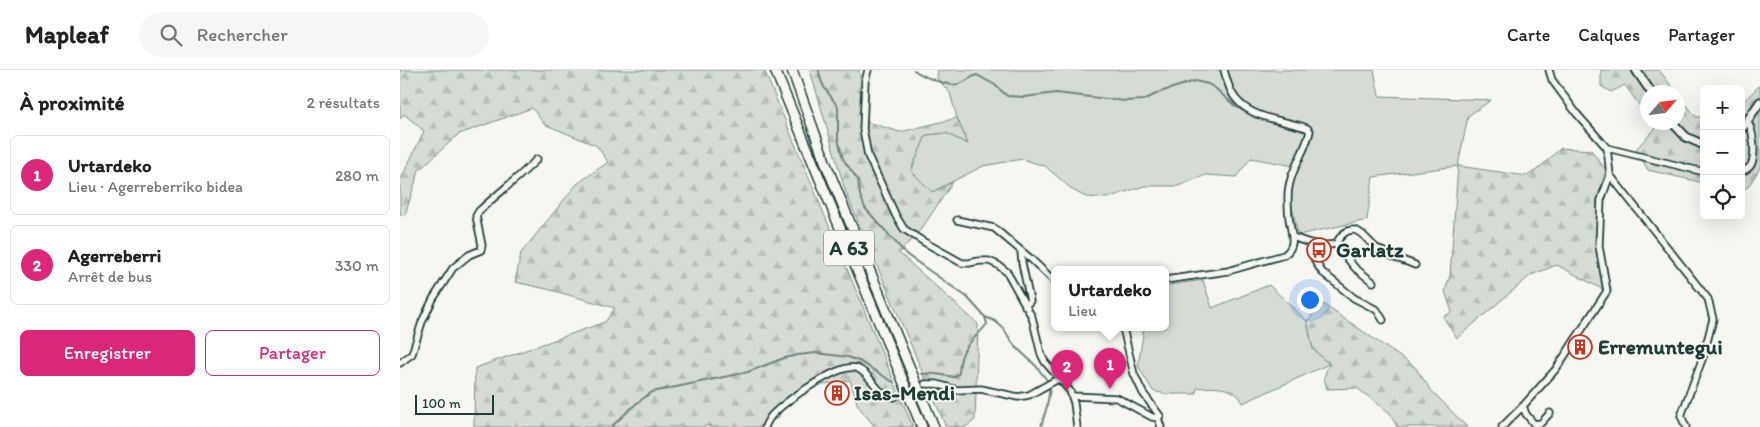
<!DOCTYPE html>
<html lang="fr">
<head>
<meta charset="utf-8">
<style>
	body { margin:0; font-family:Itim,sans-serif; background:#f6f6f6; color:#222 }
	.controls { position:absolute; right:15px; top:15px; display:grid; overflow:hidden; border-radius:8px; box-shadow:0 5px 20px #0002 }
	.controls button { width:45px; height:45px; display:grid; place-items:center; padding:0; border:0; border-bottom:1px solid #e0e0e0; background:#fff; color:#222; font:25px sans-serif }
	.compass { position:absolute; left:1240px; top:15px; width:45px; height:45px; border-radius:50%; background:#fff; box-shadow:0 5px 20px #0002; rotate:62deg }
	.scale { position:absolute; left:15px; bottom:12px; width:79px; box-sizing:border-box; padding-left:5px; border:2px solid #1f3d34; border-top:0; font-size:14px; line-height:18px; white-space:nowrap; color:#1f3d34; -webkit-text-stroke:4px #f6f6f2; paint-order:stroke }
	.you { position:absolute; left:909px; top:229px; width:18px; height:18px; margin:-12px; border:4px solid #fff; border-radius:50%; background:#1a73e8; box-shadow:0 0 0 8px #1a73e833 }
	.badge { display:grid; place-items:center; width:32px; height:32px; border-radius:50%; background:#db2777; color:#fff; font-size:16px; font-weight:700 }
	.pin { position:absolute; translate:-50% -41px; filter:drop-shadow(0 1px 2px #0008) }
	.pin::after { content:''; position:absolute; top:26px; width:18px; height:15px; background:inherit; clip-path:polygon(0 0,100% 0,50% 100%) }
	.popup { position:absolute; left:651px; top:196px; width:118px; height:65px; box-sizing:border-box; display:grid; place-content:center; border-radius:8px; background:#fff; filter:drop-shadow(0 1px 4px #0005); font-size:16px; white-space:nowrap; color:#767676 }
	.popup b { font-size:19px; color:#222 }
	.popup::after { content:''; position:absolute; left:50%; top:100%; margin-left:-10px; border:10px solid transparent; border-top-color:#fff }
	.list { margin:0; padding:0; list-style:none }
	h2 { display:flex; justify-content:space-between; align-items:center; height:65px; margin:0; padding:0 20px; font-size:21px }
	h2 small { font-size:16px; font-weight:400; color:#767676 }
	.list li { display:grid; grid-template-columns:32px 1fr auto; gap:15px; align-items:center; box-sizing:border-box; height:80px; margin:0 10px 10px; padding:0 10px; border:1px solid #e0e0e0; border-radius:8px }
	.list b { display:block; font-size:19px; white-space:nowrap }
	.list p { margin:0; font-size:16px; white-space:nowrap; color:#767676 }
	.list em { font-size:16px; font-style:normal; color:#767676 }
	.actions { display:flex; gap:10px; padding:15px 20px }
	.actions a { flex:1; padding:11px 0; border:1px solid #db2777; border-radius:8px; text-align:center; font-size:18px; color:#db2777 }
	.actions .main { background:#db2777; color:#fff }
	.icon { flex:none; width:28px; height:28px; fill:none; stroke:currentColor; stroke-width:2; stroke-linecap:round; stroke-linejoin:round }
	.map { position:relative; flex:none; width:1360px; height:357px; overflow:hidden }
	header { display:flex; align-items:center; gap:30px; box-sizing:border-box; height:70px; padding:0 25px; background:#fff; border-bottom:1px solid #e0e0e0 }
	header strong { font-size:24px }
	nav { display:flex; gap:28px; margin-inline-start:auto; font-size:18px }
	.search { width:350px; height:45px; background:#f6f6f6; display:flex; align-items:center; gap:12px; box-sizing:border-box; padding:0 18px; border-radius:28px; color:#767676; font-size:19px }
	main { display:flex }
	aside { flex:1; background:#fff }
	.map>svg:first-child { display:block }
</style>
</head>
<body>
<header>
<strong>Mapleaf</strong>
<div class="search"><svg class="icon" aria-label="search" viewBox="0 0 24 24"><circle cx="10" cy="10" r="6"/><path d="M15 15l6 6"/></svg>Rechercher</div>
<nav><a>Carte</a><a>Calques</a><a>Partager</a></nav>
</header>
<main>
<aside>
<h2>À proximité<small>2 résultats</small></h2>
<ul class="list">
<li><span class="badge">1</span><div><b>Urtardeko</b><p>Lieu · Agerreberriko bidea</p></div><em>280 m</em></li>
<li><span class="badge">2</span><div><b>Agerreberri</b><p>Arrêt de bus</p></div><em>330 m</em></li>
</ul>
<div class="actions"><a class="main">Enregistrer</a><a>Partager</a></div>
</aside>
<div class="map">
<svg width="1360" height="357" viewBox="0 0 1360 357">
	<defs>
		<pattern id="forest-firs" width="22" height="20" patternUnits="userSpaceOnUse" patternTransform="scale(1.25)"><rect width="22" height="20" fill="#d6dbd6"/><path d="M5 1l3.5 6h-7zM16 11l3.5 6h-7z" fill="#b7bdb8"/></pattern>
	</defs>
	<rect width="100%" height="100%" fill="#f6f6f2"/>
	<filter id="ink" filterUnits="userSpaceOnUse"><feTurbulence type="fractalNoise" baseFrequency=".02" numOctaves="2"/><feDisplacementMap in="SourceGraphic" scale="10" xChannelSelector="R" yChannelSelector="G"/><feConvolveMatrix kernelMatrix="1 2 1 2 8 2 1 2 1" color-interpolation-filters="sRGB"/></filter>
	<g filter="url(#ink)">
		<path fill="#d6dbd6" stroke="#7a8c85" d="M538,0H974L979,26L1091,30L1068,46L1058,96L973,107L967,150L898,165L890,128L894,96L851,88L836,107L806,105L778,116H744L707,128L686,127L674,121L645,96L622,89L583,96L532,122L511,101L526,65L546,63L568,74L557,48L550,23L537,8Z
			M803,210L812,238L869,215L907,251L913,279L929,294L843,333C835,315 813,317 797,318L796,324H766L753,321L738,296L744,258H765V219L769,215Z"/>
		<path fill="url(#forest-firs)" stroke="#7a8c85" d="M0,0H364L513,357H475L458,336L450,310L414,316L382,339L378,348L364,354L362,357H309V355L304,357H74L75,298L205,252L215,238L151,220L115,212L121,183L177,114L208,92L197,76L144,54L132,38L59,64L19,100L5,145L0,144V111L24,61L4,44L0,49Z
			M410,0H459L467,52L500,62L557,48L568,74L546,63L526,65L511,101L532,122L553,112L522,158L499,183L578,254L575,350L566,357H546L446,123Z
			M1201,0H1259L1276,22H1248L1247,46L1225,15L1211,22L1201,16Z
			M1360,15V98L1348,117L1341,120V34Z
			M1278,24L1296,47H1304V113L1248,100L1236,79L1256,58L1252,53L1278,52Z
			M1161,78L1191,80L1206,100L1197,130V175L1204,220L1157,195L1131,205L1057,268L1043,247L1052,242L1045,221L1050,206L1058,96L1127,106L1138,99Z
			M923,234L1015,297L1030,319L1067,357H997L990,343L957,318L927,319L924,307L929,294L913,279L907,251Z"/>
		<g fill="none" stroke-linecap="round" stroke-linejoin="round">
			<path stroke="#72847d" stroke-width="2" d="M419,0L420,8L424,17L438,37V69L443,89L458,110L460,125L465,138L507,185L567,227L585,247L587,254C572,273 560,275 559,303L555,307C545,306 532,302 522,304
				M514,0C522,6 550,18 559,14C566,12 570,7 577,5L595,15L607,26L624,27L656,23L725,31L744,30L760,22L795,11L808,14L815,18L835,36L854,47L904,61
				M585,247L595,251L603,258L614,275L636,296L647,310
				M211,357L237,333L252,322L348,302L384,288L398,285L416,283L448,287L461,292L493,312
				M641,357L647,336L650,318"/>
			<path stroke="#cbd1cc" stroke-width="5.5" stroke-dasharray="5.5 3" stroke-linecap="butt" d="M495,327L525,314"/>
			<g stroke="#1f3d34" stroke-width="9">
				<path id="minor" d="M468,0L465,12L463,59L468,86L496,146L504,159L524,172L562,193H569L579,191H589L598,195L607,202L632,247L641,284L645,292L670,321L674,333L677,357
					M1149,0L1152,10L1177,44L1207,78L1304,102
					M1341,102C1344,101 1349,98 1351,95C1356,86 1354,59 1347,52
					M1210,105L1308,229L1313,249L1303,287L1281,346L1286,357
					M557,150L594,158L631,189L655,212
					M893,167C908,173 920,177 936,174C939,168 945,160 953,160C961,160 969,172 975,177C986,185 1003,190 1015,195
					M936,174L955,198L973,212
					M915,175L913,183L915,191L922,202L954,228L977,240L983,250
					M621,182L622,193L630,231L625,236
					M765,210L828,201L884,185C896,177 892,166 890,154C888,145 888,136 888,127C888,102 905,84 910,61L907,58C884,50 852,49 836,29C829,21 827,10 824,0
					M723,258L734,304L743,323L760,346L758,348L761,357
					M0,293L12,284L22,252L33,229L53,198L69,185L81,180L82,175L76,146L79,141C98,123 119,108 137,89
					M525,314H537L557,320L581,319L618,327L629,325L658,309
					M672,326L717,328L752,347L758,348
					M1123,336L1126,344L1134,354L1141,353L1150,343
					M365,357C367,352 369,348 373,344C386,331 439,293 456,298C472,303 477,328 495,327
					M1102,357L1123,336L1156,299L1207,221L1199,176L1201,130L1210,105L1207,78"/>
			</g>
			<g stroke="#1f3d34" stroke-width="11">
				<path id="major" d="M1236,0L1251,22
					M1272,52L1286,67L1304,75
					M1341,60L1360,32"/>
			</g>
			<g stroke="#1f3d34" stroke-width="12">
				<path id="highway" d="M375,0L522,357
					M392,0L426,94L534,357"/>
			</g>
			<use href="#minor" stroke="#f6f6f2" stroke-width="5.5"/>
			<use href="#major" stroke="#f6f6f2" stroke-width="7"/>
			<use href="#highway" stroke="#f6f6f2" stroke-width="9"/>
		</g>
	</g>
	<defs>
		<g id="bus-ring" transform="scale(1.25)"><circle r="9.5" fill="#f6f6f2" stroke="#c8321e" stroke-width="1.5"/><path d="M-5-6H5V4H4V6H2V4H-2V6H-4V4H-5ZM-3.5-4V0h7V-4ZM-3.5 1.2v1.5H-2V1.2ZM2 1.2v1.5H3.5V1.2Z" fill="#c8321e"/></g>
		<g id="building-ring" transform="scale(1.25)"><circle r="9.5" fill="#f6f6f2" stroke="#c8321e" stroke-width="1.5"/><path d="M-4-6H4V6H1V3H-1V6H-4ZM-2.5-4.3h1.7v1.8h-1.7ZM.8-4.3h1.7v1.8H.8ZM-2.5-1h1.7V.8h-1.7ZM.8-1h1.7V.8H.8Z" fill="#c8321e"/></g>
	</defs>
	<g fill-rule="evenodd">
		<use href="#bus-ring" x="919" y="180"/>
		<use href="#building-ring" x="1180" y="277"/>
		<use href="#building-ring" x="437" y="323"/>
	</g>
	<g text-anchor="middle" stroke-width="4" stroke-linejoin="round" paint-order="stroke">
		<rect fill="#f6f6f2" stroke="#60746d" stroke-width="1" x="424" y="160.5" width="50" height="35" rx="4"/>
		<g font-size="20" font-weight="bold" fill="#1f3d34">
			<text x="449" y="185">A 63</text>
		</g>
		<g font-size="21" font-weight="bold" fill="#1f3d34" stroke="#f6f6f2" text-anchor="start">
			<text x="936" y="187">Garlatz</text>
			<text x="1198" y="284">Erremuntegui</text>
			<text x="454" y="330">Isas-Mendi</text>
		</g>
	</g>
</svg>
<div class="controls">
<button>+</button>
<button>−</button>
<button><svg class="icon" aria-label="locate" viewBox="0 0 24 24"><circle cx="12" cy="12" r="6"/><path d="M12 2v4M12 18v4M2 12h4M18 12h4"/></svg></button>
</div>
<svg class="compass" viewBox="-18 -18 36 36"><path d="M0-13l5 13h-10z" fill="#e53935"/><path d="M0 13l5-13h-10z" fill="#767676"/></svg>
<div class="scale">100 m</div>
<div class="you"></div>
<div class="pin badge" style="left:710px;top:319px">1</div>
<div class="popup"><b>Urtardeko</b>Lieu</div>
<div class="pin badge" style="left:667px;top:321px">2</div>
</div>
</main>
</body>
</html>
